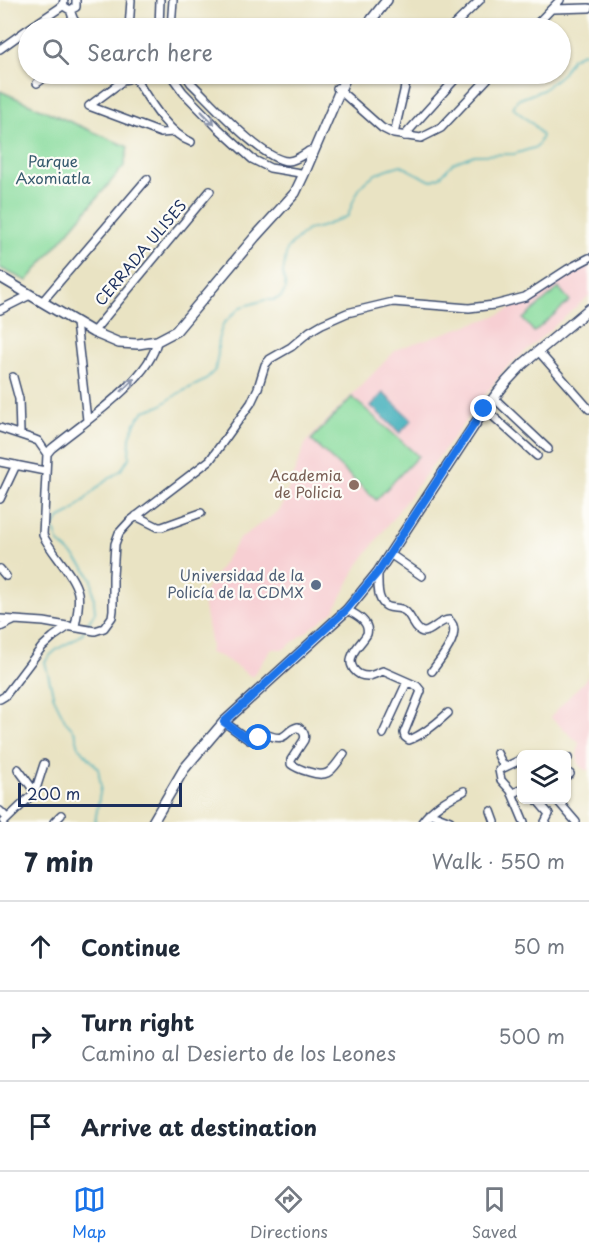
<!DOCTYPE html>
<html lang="en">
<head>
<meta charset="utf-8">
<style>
	body { margin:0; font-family:"Playpen Sans",sans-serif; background:#f2f2f3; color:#1f2937 }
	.controls { position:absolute; right:18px; bottom:18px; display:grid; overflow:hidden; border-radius:9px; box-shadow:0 2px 4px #0004 }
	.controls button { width:54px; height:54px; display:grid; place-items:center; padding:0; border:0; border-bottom:2px solid #e0e1e3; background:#fff; color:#1f2937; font:30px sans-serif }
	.scale { position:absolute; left:18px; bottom:15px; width:164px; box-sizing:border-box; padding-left:6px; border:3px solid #1b2f5e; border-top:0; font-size:16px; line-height:21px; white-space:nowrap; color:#1b2f5e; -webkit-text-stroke:4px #fdfcf7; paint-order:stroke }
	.stop { position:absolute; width:18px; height:18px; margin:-14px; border:4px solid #1a73e8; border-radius:50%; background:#fff }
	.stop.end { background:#1a73e8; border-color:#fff; box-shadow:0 2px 6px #0008 }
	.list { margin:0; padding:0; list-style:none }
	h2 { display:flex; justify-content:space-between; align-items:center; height:78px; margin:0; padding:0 24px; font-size:26px }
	h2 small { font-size:20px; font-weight:400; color:#747a83 }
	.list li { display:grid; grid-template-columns:39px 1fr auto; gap:18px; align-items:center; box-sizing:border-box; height:90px; padding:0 24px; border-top:2px solid #e0e1e3 }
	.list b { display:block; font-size:22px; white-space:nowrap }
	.list p { margin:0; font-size:20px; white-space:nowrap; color:#747a83 }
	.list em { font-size:20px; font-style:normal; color:#747a83 }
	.icon { flex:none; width:33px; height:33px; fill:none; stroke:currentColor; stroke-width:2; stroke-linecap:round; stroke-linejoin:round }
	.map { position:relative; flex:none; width:589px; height:822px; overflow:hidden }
	.search { position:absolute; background:#fff; box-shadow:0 2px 4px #0004; left:18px; right:18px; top:18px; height:66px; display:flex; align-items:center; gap:15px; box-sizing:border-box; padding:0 21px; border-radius:33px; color:#747a83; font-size:22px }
	.sheet { height:348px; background:#fff }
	nav { display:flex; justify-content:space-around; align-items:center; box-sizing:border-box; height:84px; border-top:2px solid #e0e1e3; background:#fff; font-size:16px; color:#747a83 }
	nav a { display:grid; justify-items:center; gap:3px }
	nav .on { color:#1a73e8 }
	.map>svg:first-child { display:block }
</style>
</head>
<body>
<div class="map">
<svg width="589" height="822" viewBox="0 0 589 822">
	<rect width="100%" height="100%" fill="#fdfcf7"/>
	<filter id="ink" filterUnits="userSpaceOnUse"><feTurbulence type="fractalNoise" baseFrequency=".0167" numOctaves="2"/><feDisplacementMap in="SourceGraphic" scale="12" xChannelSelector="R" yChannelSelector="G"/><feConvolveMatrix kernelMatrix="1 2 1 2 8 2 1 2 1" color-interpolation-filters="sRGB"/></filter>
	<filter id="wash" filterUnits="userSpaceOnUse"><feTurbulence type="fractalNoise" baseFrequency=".008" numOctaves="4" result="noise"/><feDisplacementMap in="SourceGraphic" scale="24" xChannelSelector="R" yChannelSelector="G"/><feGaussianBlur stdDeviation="1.35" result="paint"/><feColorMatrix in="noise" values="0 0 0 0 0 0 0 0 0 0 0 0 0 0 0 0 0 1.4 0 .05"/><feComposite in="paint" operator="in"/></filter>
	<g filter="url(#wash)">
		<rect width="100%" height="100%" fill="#e9e3c3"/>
		<path fill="#f7cfd3" d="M589,265V296L504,370L358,565L334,611L284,649H272L252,677L222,657L209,653L211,646L202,596L239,539L280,510L306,442L397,349L501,314Z
			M589,676V770H585L579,764L577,756L579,743L550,717Z"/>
		<path fill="#88db9d" stroke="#52857e" stroke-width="1.5" d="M0,91L128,147L124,166L27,281L0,268Z
			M559,288L570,301L534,332L523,319Z
			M352,397L418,456L376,500L311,440Z"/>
		<path fill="#3dadba" stroke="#2c6e8c" stroke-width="1.5" d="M383,393L412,420L400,433L371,406Z"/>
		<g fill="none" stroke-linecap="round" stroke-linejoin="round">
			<path stroke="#3dadba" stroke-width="1.5" d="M86,627L95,612L92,579L86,570L73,555L59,543L53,527L60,518L72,512L99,486L121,470L129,458L130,437L135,423L144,411L160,406L179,393L204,381L215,370L218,354V340L223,324L241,307L265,300H273L281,297L286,289L283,273L287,249L307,230L321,227L348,216C351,208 353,200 357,193C366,175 383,170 401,165L411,171L431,181L440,177L453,163L474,155L514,154L537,147L542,136L535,126L513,108L517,100L543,90L563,73L572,58L583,53H589
				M84,631C77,643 56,644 45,662L54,698L66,722L75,732L79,747L98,768L101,787L95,822"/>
		</g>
	</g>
	<g filter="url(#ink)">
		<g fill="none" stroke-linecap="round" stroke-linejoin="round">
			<g stroke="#3a4a6d" stroke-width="10">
				<path id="minor" d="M64,0L63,4L65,7L70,10L76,7V0
					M553,9L589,8
					M70,10L73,18L79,28
					M30,28L64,5
					M129,28L131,0
					M159,28L160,0
					M171,28L173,0
					M451,28L480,0
					M533,28L560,0
					M0,49L28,29
					M170,74L183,92L218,128L252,159L270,168L300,173
					M185,74L191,83C210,101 263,161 288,161C295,161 303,155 309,151
					M131,75L135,78C148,98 168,134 191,142
					M37,83L50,74
					M337,88L382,128L394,134L421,138L441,128L492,74
					M89,106L161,133L174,132
					M89,106L120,83L122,80L128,79L131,74
					M394,134L408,74
					M404,136L460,74
					M42,302L147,179
					M0,310L30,295
					M76,323L87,420
					M93,332L210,191
					M539,352L589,409
					M13,377L19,399L20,433
					M494,398L548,449
					M485,409L537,456
					M0,428L33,439L38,441L47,454
					M0,462L45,471
					M0,499L16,465
					M136,516L158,527H162L201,513
					M390,554L422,576
					M0,569L6,576
					M378,572C378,581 377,593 381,600C387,612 397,605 405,611C412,616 415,632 424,632C432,632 439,620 449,620C464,633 440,659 432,671
					M347,610C357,615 370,622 367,634C363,641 356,647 353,654C347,665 356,677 369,676C373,675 378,673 383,671L417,686L421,691L404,733L405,737L409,740C423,735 437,723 448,713
					M0,619L44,622L95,631L104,628L112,617L113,610V576L115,544L119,533L130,521L210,460L251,403L258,388L265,365L270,359L291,347L310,331L322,324L347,313L393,302L469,308L494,305L525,297L568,269L589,258
					M75,626C77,615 80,604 78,593C74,574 51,553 43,535L47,454L51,449C81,424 151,379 157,341
					M0,627L13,621
					M0,699L5,696L42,647L53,637L69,626
					M224,722L249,740C256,740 261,734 267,735C272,736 277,739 282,737C288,735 289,729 298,727C303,731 306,734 304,740L291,760V764C296,768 302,770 309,772C330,779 332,769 344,754
					M383,734L407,682
					M497,753L504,767
					M566,758H568
					M522,759L499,770L501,780L511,791L524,822
					M18,769L35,792
					M566,776L570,774
					M512,794L522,789
					M537,800L549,814L545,822
					M557,800L576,822
					M0,811L7,818
					M491,811L495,822
					M428,816L429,813L450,821
					M4,822L35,792L44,764
					M54,822L61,815
					M422,822C433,807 448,799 464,791"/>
			</g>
			<g stroke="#3a4a6d" stroke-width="12">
				<path id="major" d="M366,28L372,19L387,0
					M0,277L93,332L119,343L138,344L157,341L176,331L255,237L295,193L304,174L347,74
					M153,822L184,769L224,722L347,610L378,572L485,409L507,381L523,364L589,309"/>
			</g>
			<use href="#minor" stroke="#fff" stroke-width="7"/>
			<use href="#major" stroke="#fff" stroke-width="9"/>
		</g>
		<defs><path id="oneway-shaft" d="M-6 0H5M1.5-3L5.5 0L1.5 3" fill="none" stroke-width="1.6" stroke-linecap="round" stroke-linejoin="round" transform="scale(1.5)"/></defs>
		<g stroke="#8d97ae">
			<use href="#oneway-shaft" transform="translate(208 118) rotate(45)"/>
			<use href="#oneway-shaft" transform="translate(128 385) rotate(-45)"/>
		</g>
	</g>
	<g fill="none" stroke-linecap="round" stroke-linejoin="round" filter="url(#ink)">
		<path stroke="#1a73e8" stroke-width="8" d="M259,738L249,740L224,722L346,610L378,572L484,409"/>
	</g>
	<circle fill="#8d6e63" stroke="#fdfcf7" stroke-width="2" cx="354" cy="485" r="6"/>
	<circle fill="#5c6f8a" stroke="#fdfcf7" stroke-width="2" cx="316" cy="585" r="6"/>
	<g text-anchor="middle" stroke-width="4.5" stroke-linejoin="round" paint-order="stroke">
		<g font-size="15" fill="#365a6e" stroke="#fdfcf7">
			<text x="53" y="167">Parque<tspan x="53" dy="17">Axomiatla</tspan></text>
		</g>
		<g font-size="15" fill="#1b2f5e" stroke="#fdfcf7">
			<text transform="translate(141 253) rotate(-50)" y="5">CERRADA ULISES</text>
		</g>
		<g font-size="15" fill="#785e54" stroke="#fdfcf7" text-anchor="end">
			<text x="342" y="481">Academia<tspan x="342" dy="17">de Policia</tspan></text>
		</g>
		<g font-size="15" fill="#4e5e75" stroke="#fdfcf7" text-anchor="end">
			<text x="304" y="581">Universidad de la<tspan x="304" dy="17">Policía de la CDMX</tspan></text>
		</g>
	</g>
</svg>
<div class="controls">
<button><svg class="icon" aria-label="layers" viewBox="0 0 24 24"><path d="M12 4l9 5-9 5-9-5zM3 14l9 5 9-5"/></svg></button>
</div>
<div class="scale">200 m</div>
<div class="stop" style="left:259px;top:738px"></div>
<div class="stop end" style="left:484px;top:409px"></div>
<div class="search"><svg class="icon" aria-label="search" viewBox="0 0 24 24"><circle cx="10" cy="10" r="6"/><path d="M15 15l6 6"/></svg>Search here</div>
</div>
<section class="sheet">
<h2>7 min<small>Walk · 550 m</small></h2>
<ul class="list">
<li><svg class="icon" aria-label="ahead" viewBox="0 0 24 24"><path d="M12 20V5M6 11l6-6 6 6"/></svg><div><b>Continue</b></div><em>50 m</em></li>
<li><svg class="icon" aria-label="right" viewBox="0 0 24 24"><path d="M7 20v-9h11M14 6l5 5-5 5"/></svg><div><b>Turn right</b><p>Camino al Desierto de los Leones</p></div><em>500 m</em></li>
<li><svg class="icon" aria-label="arrive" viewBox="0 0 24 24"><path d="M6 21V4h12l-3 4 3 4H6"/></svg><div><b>Arrive at destination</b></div></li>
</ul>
</section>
<nav>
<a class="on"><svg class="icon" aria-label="map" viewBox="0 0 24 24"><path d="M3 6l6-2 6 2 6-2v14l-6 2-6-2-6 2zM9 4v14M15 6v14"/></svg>Map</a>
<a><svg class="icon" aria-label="directions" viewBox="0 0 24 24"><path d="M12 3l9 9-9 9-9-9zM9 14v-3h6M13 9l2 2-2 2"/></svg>Directions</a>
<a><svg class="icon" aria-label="saved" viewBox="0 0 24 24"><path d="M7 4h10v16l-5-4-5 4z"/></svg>Saved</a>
</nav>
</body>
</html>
